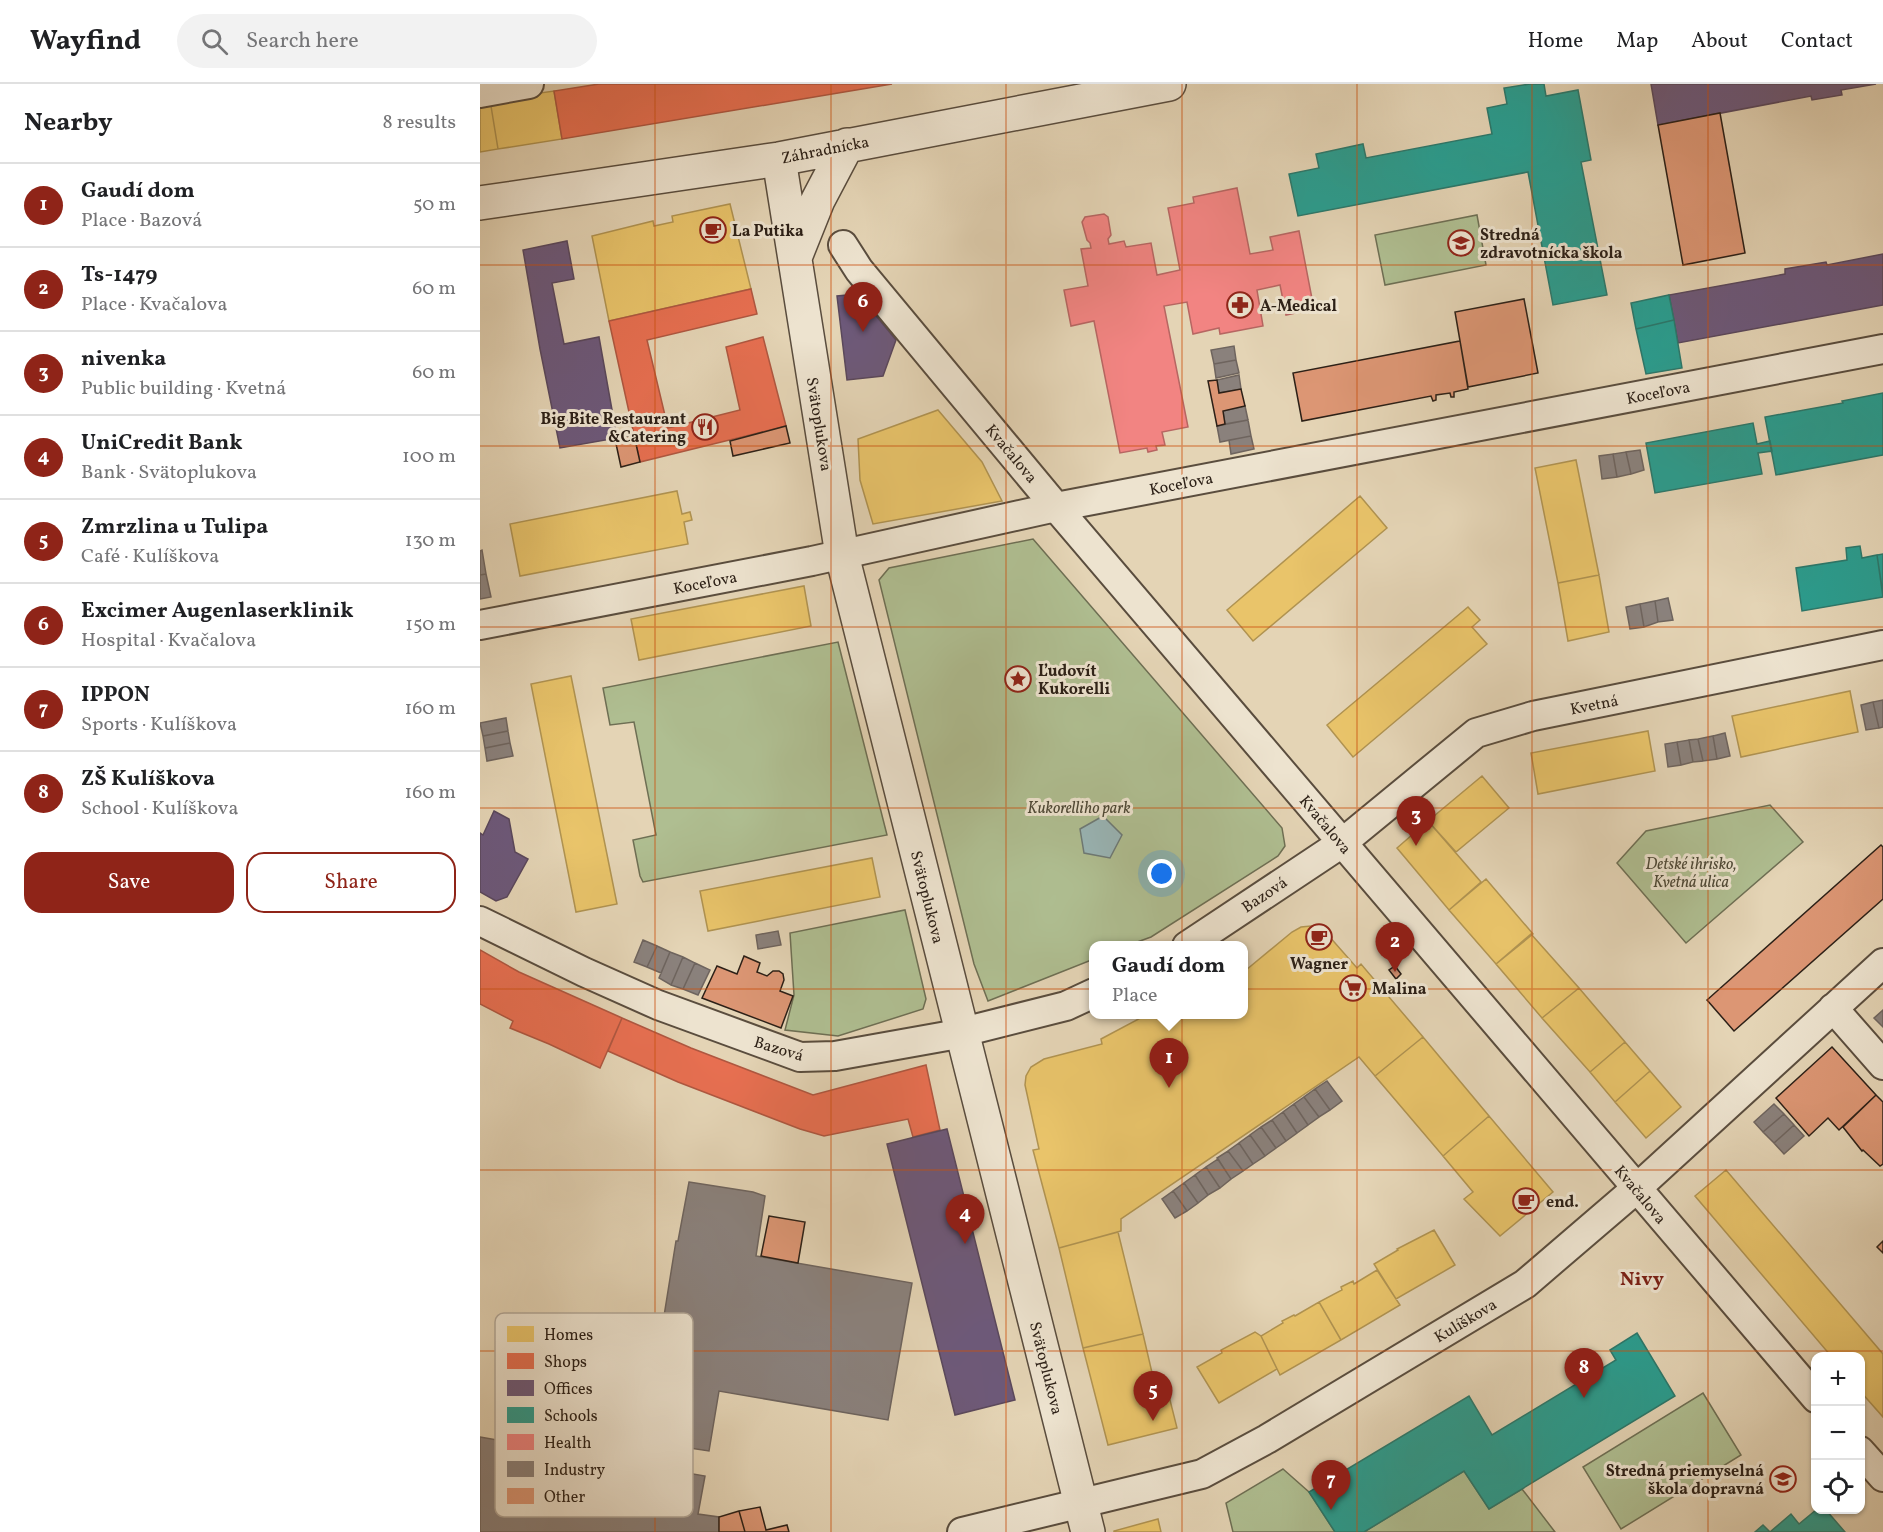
<!DOCTYPE html>
<html lang="en">
<head>
<meta charset="utf-8">
<style>
	body { margin:0; font-family:Vollkorn,serif; background:#f2f2f2; color:#202124 }
	.controls { position:absolute; right:18px; bottom:18px; display:grid; overflow:hidden; border-radius:12px; box-shadow:0 2px 4px #0004 }
	.controls button { width:54px; height:54px; display:grid; place-items:center; padding:0; border:0; border-bottom:2px solid #e0e0e0; background:#fff; color:#202124; font:30px sans-serif }
	.you { position:absolute; left:682px; top:790px; width:21px; height:21px; margin:-15px; border:4px solid #fff; border-radius:50%; background:#1a73e8; box-shadow:0 0 0 9px #1a73e833 }
	.badge { display:grid; place-items:center; width:39px; height:39px; border-radius:50%; background:#8f2418; color:#fff; font-size:20px; font-weight:700 }
	.pin { position:absolute; translate:-50% -50px; filter:drop-shadow(0 2px 3px #0008) }
	.pin::after { content:''; position:absolute; top:32px; width:21px; height:18px; background:inherit; clip-path:polygon(0 0,100% 0,50% 100%) }
	.popup { position:absolute; left:609px; top:857px; width:159px; height:78px; box-sizing:border-box; display:grid; place-content:center; border-radius:12px; background:#fff; filter:drop-shadow(0 2px 4px #0005); font-size:20px; white-space:nowrap; color:#757577 }
	.popup b { font-size:22px; color:#202124 }
	.popup::after { content:''; position:absolute; left:50%; top:100%; margin-left:-12px; border:12px solid transparent; border-top-color:#fff }
	.list { margin:0; padding:0; list-style:none }
	h2 { display:flex; justify-content:space-between; align-items:center; height:78px; margin:0; padding:0 24px; font-size:26px }
	h2 small { font-size:20px; font-weight:400; color:#757577 }
	.list li { display:grid; grid-template-columns:39px 1fr auto; gap:18px; align-items:center; box-sizing:border-box; height:84px; padding:0 24px; border-top:2px solid #e0e0e0 }
	.list b { display:block; font-size:22px; white-space:nowrap }
	.list p { margin:0; font-size:20px; white-space:nowrap; color:#757577 }
	.list em { font-size:20px; font-style:normal; color:#757577 }
	.actions { display:flex; gap:12px; padding:18px 24px }
	.actions a { flex:1; padding:14px 0; border:2px solid #8f2418; border-radius:18px; text-align:center; font-size:21px; color:#8f2418 }
	.actions .main { background:#8f2418; color:#fff }
	.icon { flex:none; width:33px; height:33px; fill:none; stroke:currentColor; stroke-width:2; stroke-linecap:round; stroke-linejoin:round }
	.map { position:relative; flex:none; width:1403px; height:1448px; overflow:hidden }
	header { display:flex; align-items:center; gap:36px; box-sizing:border-box; height:84px; padding:0 30px; background:#fff; border-bottom:2px solid #e0e0e0 }
	header strong { font-size:28px }
	nav { display:flex; gap:33px; margin-inline-start:auto; font-size:21px }
	.search { width:420px; height:54px; background:#f2f2f2; display:flex; align-items:center; gap:15px; box-sizing:border-box; padding:0 21px; border-radius:33px; color:#757577; font-size:22px }
	main { display:flex }
	aside { flex:1; background:#fff }
	.map>svg:first-child { display:block }
</style>
</head>
<body>
<header>
<strong>Wayfind</strong>
<div class="search"><svg class="icon" aria-label="search" viewBox="0 0 24 24"><circle cx="10" cy="10" r="6"/><path d="M15 15l6 6"/></svg>Search here</div>
<nav><a>Home</a><a>Map</a><a>About</a><a>Contact</a></nav>
</header>
<main>
<aside>
<h2>Nearby<small>8 results</small></h2>
<ul class="list">
<li><span class="badge">1</span><div><b>Gaudí dom</b><p>Place · Bazová</p></div><em>50 m</em></li>
<li><span class="badge">2</span><div><b>Ts-1479</b><p>Place · Kvačalova</p></div><em>60 m</em></li>
<li><span class="badge">3</span><div><b>nivenka</b><p>Public building · Kvetná</p></div><em>60 m</em></li>
<li><span class="badge">4</span><div><b>UniCredit Bank</b><p>Bank · Svätoplukova</p></div><em>100 m</em></li>
<li><span class="badge">5</span><div><b>Zmrzlina u Tulipa</b><p>Café · Kulíškova</p></div><em>130 m</em></li>
<li><span class="badge">6</span><div><b>Excimer Augenlaserklinik</b><p>Hospital · Kvačalova</p></div><em>150 m</em></li>
<li><span class="badge">7</span><div><b>IPPON</b><p>Sports · Kulíškova</p></div><em>160 m</em></li>
<li><span class="badge">8</span><div><b>ZŠ Kulíškova</b><p>School · Kulíškova</p></div><em>160 m</em></li>
</ul>
<div class="actions"><a class="main">Save</a><a>Share</a></div>
</aside>
<div class="map">
<svg width="1403" height="1448" viewBox="0 0 1403 1448">
	<rect width="100%" height="100%" fill="#e4d4b5"/>
	<filter id="stains"><feTurbulence type="fractalNoise" baseFrequency=".00333" numOctaves="4"/><feColorMatrix values="0 0 0 0 .2 0 0 0 0 .09 0 0 0 0 .02 0 0 0 .5 -.17"/></filter>
	<radialGradient id="worn" r=".72"><stop offset=".6" stop-color="#630" stop-opacity="0"/><stop offset="1" stop-color="#630" stop-opacity=".3"/></radialGradient>
	<path fill="#afbe91" stroke="#6e6f54" stroke-width="1.5" d="M997,131L1006,181L905,201L895,151Z
		M553,455L802,744L805,762L798,772L671,853L649,861L614,862V875L508,917L494,880L399,496L409,484Z
		M358,558L407,751L163,798L160,792L153,756L176,751L154,638L130,641L123,604Z
		M1290,721L1323,758L1206,859L1137,779L1166,747Z
		M425,826L446,915L443,925L358,952L305,946L314,911L310,849Z
		M1223,1309L1261,1371L1141,1445L1103,1383Z
		M803,1385L829,1408L855,1448H753L746,1419Z
		M984,1387L1009,1425L1042,1405L1075,1448H884Z"/>
	<path fill="#99b6b7" stroke="#6d7a77" stroke-width="1.5" d="M623,732L642,751L630,774L604,769L600,745Z"/>
	<path fill="#e9c46a" stroke="#b09351" stroke-width="1.5" d="M74,7L82,55L18,65L10,16Z
		M10,16L18,65L0,68V18Z
		M250,120L271,205L129,237L112,152L173,137L174,142L193,138L192,132Z
		M458,326L502,378L522,417L393,440L380,396L378,355Z
		M1096,376L1119,491L1078,499L1055,384Z
		M197,407L202,430L210,428L212,436L204,438L208,460L40,492L30,440Z
		M880,412L907,444L773,557L747,526Z
		M1119,491L1129,548L1088,557L1078,499Z
		M324,502L331,542L159,576L151,535Z
		M988,523L1000,536L992,543L1007,560L873,673L847,641Z
		M91,592L137,820L96,828L51,600Z
		M1370,607L1378,648L1261,673L1252,632Z
		M1168,647L1175,687L1058,710L1051,669Z
		M1002,692L1029,724L976,768L948,737Z
		M948,737L1001,798L969,826L917,764Z
		M392,774L400,813L228,847L220,807Z
		M1006,795L1053,850L1016,880L969,826Z
		M831,842L841,845L848,851L877,884L881,880L943,953L895,992L879,973L641,1135V1147L579,1164L553,1066L559,1065L545,1001L546,992L551,983L564,975L622,960L621,955L668,930H764V884L766,886L812,848L821,843Z
		M1051,850L1099,904L1062,934L1016,880Z
		M1099,904L1145,958L1110,988L1062,934Z
		M943,953L1009,1032L963,1072L895,992Z
		M1145,958L1170,987L1135,1018L1110,988Z
		M1170,987L1201,1023L1166,1054L1135,1018Z
		M1009,1032L1073,1108L1020,1152L984,1115L993,1108L963,1072Z
		M1246,1086L1403,1270V1333L1380,1307V1272H1351L1215,1112Z
		M954,1146L975,1181L916,1215L894,1180L918,1166L917,1165Z
		M638,1148L663,1250L603,1264L579,1164Z
		M897,1186L920,1221L861,1256L839,1218L862,1206L861,1203L873,1197L874,1200Z
		M839,1218L861,1256L800,1291L781,1252L803,1239L802,1237L814,1231L815,1232Z
		M775,1248L781,1252L797,1285L739,1319L717,1283L742,1269L741,1266Z
		M663,1250L676,1306L687,1304L697,1344L628,1361L603,1264Z
		M678,1435L681,1448H634V1447Z"/>
	<path fill="#e76f51" stroke="#af5740" stroke-width="1.5" d="M119,0H412L82,55L74,7Z
		M271,205L277,230L167,256L188,344L260,326L246,263L283,253L306,342L160,378L129,237Z
		M0,866L39,888L142,934L120,984L69,960L30,944L33,937L0,920Z
		M142,934L211,964L333,1011L446,981L460,1046L433,1053L428,1035L344,1052L320,1045L198,998L128,967Z"/>
	<path fill="#6d597a" stroke="#5a485c" stroke-width="1.5" d="M1171,0H1396L1361,6L1362,11L1332,16L1331,12L1178,41Z
		M87,157L94,195L72,199L84,260L119,253L137,354L80,364L60,265L43,166Z
		M1403,170V221L1198,259L1189,211L1305,190V185L1346,178L1347,181Z
		M378,210L416,256L403,292L367,296L357,212Z
		M14,727L29,735L35,768L48,775L27,813L16,817L0,808V749L3,751Z
		M467,1045L535,1316L475,1331L407,1060Z"/>
	<path fill="#2a9d8f" stroke="#2b786b" stroke-width="1.5" d="M1050,0H1064L1066,12L1098,6L1111,76L1101,78L1127,211L1073,221L1048,88L818,132L809,90L839,84L836,70L883,60L886,74L1012,50L1007,24L1027,20L1024,4Z
		M1189,211L1194,236L1156,245L1151,219Z
		M1194,236L1202,284L1166,290L1156,245Z
		M1403,309V371L1296,391L1285,333L1363,319L1362,317Z
		M1273,339L1277,360L1290,357L1292,367L1278,369L1282,390L1175,409L1166,359Z
		M1380,462L1382,474L1397,471L1403,513L1322,527L1316,484L1367,476L1366,464Z
		M1403,470V510L1397,471Z
		M1157,1249L1195,1312L1009,1425L984,1387L884,1448H855L829,1408L989,1312L1012,1351L1136,1276L1130,1266Z
		M1336,1426H1346L1365,1448H1290L1311,1430L1319,1440Z
		M1283,1441L1290,1448H1275Z"/>
	<path fill="#f28482" stroke="#b76662" stroke-width="1.5" d="M757,104L770,170L793,166L790,153L819,147L834,225L806,231L800,201L777,206L783,242L740,250L739,244L713,250L707,218L684,222L708,343L682,348L685,361L676,362L677,366L668,368L667,364L640,369L614,237L591,242L584,206L608,202L601,165L611,164L610,159L607,156L602,138L605,133L624,130L628,133L631,151L628,155L629,160L644,157L646,163L671,159L677,191L700,186L688,124L714,119L713,113Z"/>
	<path fill="#8a817c" stroke="#6e645e" stroke-width="1.5" d="M754,262L756,276L734,280L731,266Z
		M756,276L759,289L736,294L734,280Z
		M759,291L761,305L739,309L737,296Z
		M765,322L768,336L745,340L743,327Z
		M768,336L771,352L740,358L737,342Z
		M771,352L774,365L751,370L749,356Z
		M1160,366L1164,386L1151,390L1146,368Z
		M1146,368L1151,390L1137,393L1133,370Z
		M1133,370L1137,393L1122,395L1119,372Z
		M2,466L6,490L0,491V467Z
		M6,490L11,513L0,515V491Z
		M1188,514L1193,536L1178,538L1175,517Z
		M1175,517L1178,538L1164,543L1160,520Z
		M1160,520L1164,543L1150,545L1146,523Z
		M1403,616V643L1399,644L1393,618Z
		M1393,618L1399,644L1386,646L1381,621Z
		M26,634L28,647L3,652L0,639Z
		M28,647L30,659L5,664L3,652Z
		M1245,649L1250,672L1237,675L1233,652Z
		M1233,652L1237,675L1223,677L1218,655Z
		M1218,655L1223,677L1213,678L1209,656Z
		M1209,656L1213,678L1201,681L1197,658Z
		M1197,658L1201,681L1188,683L1185,660Z
		M30,659L33,672L7,677L5,664Z
		M298,847L301,861L278,865L276,851Z
		M163,856L177,862L167,883L154,878Z
		M177,862L190,868L181,889L167,883Z
		M190,868L203,873L191,901L179,894Z
		M203,873L215,879L203,905L191,901Z
		M215,879L230,886L218,911L203,905Z
		M1403,926V943L1394,934Z
		M847,997L862,1017L850,1026L835,1005Z
		M835,1005L850,1026L839,1033L824,1013Z
		M824,1013L839,1033L828,1041L814,1020Z
		M814,1020L828,1041L817,1049L803,1028Z
		M1294,1020L1304,1030L1283,1048L1274,1038Z
		M803,1028L817,1049L806,1057L792,1036Z
		M1304,1030L1314,1041L1294,1059L1283,1048Z
		M792,1036L806,1057L796,1064L781,1043Z
		M1314,1041L1324,1052L1304,1070L1294,1059Z
		M781,1043L796,1064L785,1072L770,1051Z
		M770,1051L785,1072L773,1080L759,1059Z
		M759,1059L773,1080L763,1087L748,1067Z
		M748,1067L763,1087L751,1095L737,1074Z
		M738,1075L751,1095L740,1104L726,1083Z
		M726,1083L740,1104L728,1111L715,1091Z
		M715,1091L728,1111L718,1119L704,1099Z
		M209,1098L273,1108L285,1112L276,1172L432,1199L408,1336L239,1307L229,1367L164,1357L196,1157H198Z
		M704,1099L718,1119L707,1127L693,1107Z
		M693,1107L707,1127L695,1134L682,1115Z
		M0,1353L225,1392L218,1430L239,1433V1448H0Z"/>
	<path fill="#dc9674" stroke="#2c2017" stroke-width="1.5" d="M1240,29L1265,169L1203,181L1178,41Z
		M1044,215L1058,289L988,303L975,228Z
		M980,257L988,305L974,308V313H971L970,309L956,311V316L953,317L951,312L822,337L813,289Z
		M737,296L739,309L761,305L765,322L743,327L745,340L737,342L728,297Z
		M306,342L310,359L253,372L250,357Z
		M154,351L160,378L141,383L135,355Z
		M1401,761L1403,763V815L1254,947L1227,916Z
		M264,872L280,879L277,888L287,892L293,887H299L303,890L304,896L300,907L313,912L301,944L222,914L237,882L257,890Z
		M915,882L921,890L916,895L909,886Z
		M1352,963L1396,1011L1359,1046L1348,1034L1329,1052L1296,1014Z
		M1396,1011L1403,1018V1080L1400,1082L1383,1066L1382,1067L1363,1043Z
		M289,1132L325,1138L318,1179L281,1172Z
		M1403,1157V1169L1397,1163Z
		M280,1423L286,1446L307,1441L309,1448H265L259,1427Z
		M259,1427L265,1448H239V1433Z"/>
	<g fill="none" stroke-linecap="round" stroke-linejoin="round">
		<g stroke="#5a4d3e" stroke-width="32">
			<path id="minor" d="M0,9L49,0
				M363,161L379,186L576,423L1336,1314
				M0,541L332,477L576,423L1403,265
				M0,837L104,888L178,921L320,973L355,972L467,952L586,922L614,909
				M707,862L862,759L996,649L1053,632L1403,561
				M1353,924L1403,981
				M1380,1367L1403,1393
				M482,1448L722,1390L787,1355L1045,1200L1157,1104L1403,879"/>
		</g>
		<g stroke="#5a4d3e" stroke-width="36">
			<path id="tertiary" d="M299,75L362,471L608,1448
				M0,119L299,75L689,0
				M316,171L338,116L367,61"/>
		</g>
		<use href="#minor" stroke="#ede3cf" stroke-width="28"/>
		<use href="#tertiary" stroke="#ede3cf" stroke-width="33"/>
	</g>
	<path fill="none" stroke="#cc500e" stroke-width="1.5" stroke-opacity="0.55" d="M175,0V1448M351,0V1448M526,0V1448M702,0V1448M877,0V1448M1052,0V1448M1228,0V1448M0,181H1403M0,362H1403M0,543H1403M0,724H1403M0,905H1403M0,1086H1403M0,1267H1403"/>
	<defs>
		<g id="cafe-ring" transform="scale(1.35)"><circle r="9.5" fill="#ede3cf" stroke="#8f2418" stroke-width="1.5"/><path d="M-5.5-4.5H6V0H3Q3 3.5 0 3.5H-2.5Q-5.5 3.5-5.5 0ZM3-3.2v2h1.7v-2ZM-6 4.5H4V6H-6Z" fill="#8f2418"/></g>
		<g id="school-ring" transform="scale(1.35)"><circle r="9.5" fill="#ede3cf" stroke="#8f2418" stroke-width="1.5"/><path d="M0-5L7-2L0 1L-7-2ZM-4 1L0 2.5L4 1V4Q0 6-4 4Z" fill="#8f2418"/></g>
		<g id="pharmacy-ring" transform="scale(1.35)"><circle r="9.5" fill="#ede3cf" stroke="#8f2418" stroke-width="1.5"/><path d="M-2-6h4v4h4v4h-4v4h-4v-4h-4v-4h4Z" fill="#8f2418"/></g>
		<g id="restaurant-ring" transform="scale(1.35)"><circle r="9.5" fill="#ede3cf" stroke="#8f2418" stroke-width="1.5"/><path d="M-5-6h1v4h1v-4h1v4h1v-4h1v5L-1.5 .5V6h-2V.5L-5-1ZM5-6V6H3V1.5H1.5Q1.5-4 5-6Z" fill="#8f2418"/></g>
		<g id="sight-ring" transform="scale(1.35)"><circle r="9.5" fill="#ede3cf" stroke="#8f2418" stroke-width="1.5"/><path d="M0-6L1.8-2.2L6-1.7L2.9 1.2L3.7 5.4L0 3.3L-3.7 5.4L-2.9 1.2L-6-1.7L-1.8-2.2Z" fill="#8f2418"/></g>
		<g id="supermarket-ring" transform="scale(1.35)"><circle r="9.5" fill="#ede3cf" stroke="#8f2418" stroke-width="1.5"/><path d="M-6-5.5h2.5l.6 2H6L4.5 2H-2.5L-4.4-4H-6ZM-1.5 3.2a1.3 1.3 0 1 0 .1 0ZM3 3.2a1.3 1.3 0 1 0 .1 0Z" fill="#8f2418"/></g>
	</defs>
	<g fill-rule="evenodd">
		<use href="#cafe-ring" x="233" y="146"/>
		<use href="#school-ring" x="981" y="159"/>
		<use href="#pharmacy-ring" x="760" y="221"/>
		<use href="#restaurant-ring" x="225" y="343"/>
		<use href="#sight-ring" x="538" y="595"/>
		<use href="#cafe-ring" x="839" y="853"/>
		<use href="#supermarket-ring" x="873" y="904"/>
		<use href="#cafe-ring" x="1046" y="1117"/>
		<use href="#school-ring" x="1303" y="1395"/>
	</g>
	<g text-anchor="middle" stroke-width="6" stroke-linejoin="round" paint-order="stroke">
		<g font-size="16" fill="#2c2017" stroke="#ede3cf">
			<text transform="translate(345 65) rotate(-11)" y="6">Záhradnícka</text>
			<text transform="translate(1178 308) rotate(-11)" y="6">Koceľova</text>
			<text transform="translate(340 340) rotate(81)" y="6">Svätoplukova</text>
			<text transform="translate(532 369) rotate(50)" y="6">Kvačalova</text>
			<text transform="translate(701 399) rotate(-11)" y="6">Koceľova</text>
			<text transform="translate(225 498) rotate(-11)" y="6">Koceľova</text>
			<text transform="translate(1114 620) rotate(-11)" y="6">Kvetná</text>
			<text transform="translate(846 740) rotate(50)" y="6">Kvačalova</text>
			<text transform="translate(784 810) rotate(-34)" y="6">Bazová</text>
			<text transform="translate(448 813) rotate(76)" y="6">Svätoplukova</text>
			<text transform="translate(299 964) rotate(17)" y="6">Bazová</text>
			<text transform="translate(1161 1110) rotate(50)" y="6">Kvačalova</text>
			<text transform="translate(985 1236) rotate(-31)" y="6">Kulíškova</text>
			<text transform="translate(567 1284) rotate(76)" y="6">Svätoplukova</text>
		</g>
		<g font-size="16" font-weight="bold" fill="#2c2017" stroke="#ede3cf" text-anchor="start">
			<text x="252" y="152">La Putika</text>
			<text x="1000" y="156">Stredná<tspan x="1000" dy="18">zdravotnícka škola</tspan></text>
			<text x="780" y="227">A-Medical</text>
			<text x="206" y="340" text-anchor="end">Big Bite Restaurant<tspan x="206" dy="18">&amp;Catering</tspan></text>
			<text x="558" y="592">Ľudovít<tspan x="558" dy="18">Kukorelli</tspan></text>
			<text x="839" y="885" text-anchor="middle">Wagner</text>
			<text x="892" y="910">Malina</text>
			<text x="1066" y="1123">end.</text>
			<text x="1284" y="1392" text-anchor="end">Stredná priemyselná<tspan x="1284" dy="18">škola dopravná</tspan></text>
		</g>
		<g font-size="16" font-style="italic" fill="#4d4836" stroke="#ede3cf">
			<text x="599" y="729">Kukorelliho park</text>
			<text x="1211" y="785">Detské ihrisko,<tspan x="1211" dy="18">Kvetná ulica</tspan></text>
		</g>
		<g font-size="20" font-weight="bold" fill="#7a1f14" stroke="#ede3cf">
			<text x="1162" y="1201">Nivy</text>
		</g>
	</g>
	<rect x="15" y="1229" width="198" height="204" rx="9" fill="#ede3cf" stroke="#b3a898" stroke-width="1.5"/>
	<rect x="27" y="1242" width="27" height="16" fill="#e9c46a"/>
	<rect x="27" y="1269" width="27" height="16" fill="#e76f51"/>
	<rect x="27" y="1296" width="27" height="16" fill="#6d597a"/>
	<rect x="27" y="1323" width="27" height="16" fill="#2a9d8f"/>
	<rect x="27" y="1350" width="27" height="16" fill="#f28482"/>
	<rect x="27" y="1377" width="27" height="16" fill="#8a817c"/>
	<rect x="27" y="1404" width="27" height="16" fill="#dc9674"/>
	<g font-size="16" fill="#2c2017">
		<text x="64" y="1256">Homes</text>
		<text x="64" y="1283">Shops</text>
		<text x="64" y="1310">Offices</text>
		<text x="64" y="1337">Schools</text>
		<text x="64" y="1364">Health</text>
		<text x="64" y="1391">Industry</text>
		<text x="64" y="1418">Other</text>
	</g>
	<rect width="100%" height="100%" filter="url(#stains)"/>
	<rect width="100%" height="100%" fill="url(#worn)"/>
</svg>
<div class="controls">
<button>+</button>
<button>−</button>
<button><svg class="icon" aria-label="locate" viewBox="0 0 24 24"><circle cx="12" cy="12" r="6"/><path d="M12 2v4M12 18v4M2 12h4M18 12h4"/></svg></button>
</div>
<div class="you"></div>
<div class="pin badge" style="left:689px;top:1004px">1</div>
<div class="popup"><b>Gaudí dom</b>Place</div>
<div class="pin badge" style="left:915px;top:888px">2</div>
<div class="pin badge" style="left:936px;top:762px">3</div>
<div class="pin badge" style="left:485px;top:1160px">4</div>
<div class="pin badge" style="left:673px;top:1337px">5</div>
<div class="pin badge" style="left:383px;top:248px">6</div>
<div class="pin badge" style="left:851px;top:1426px">7</div>
<div class="pin badge" style="left:1104px;top:1314px">8</div>
</div>
</main>
</body>
</html>
